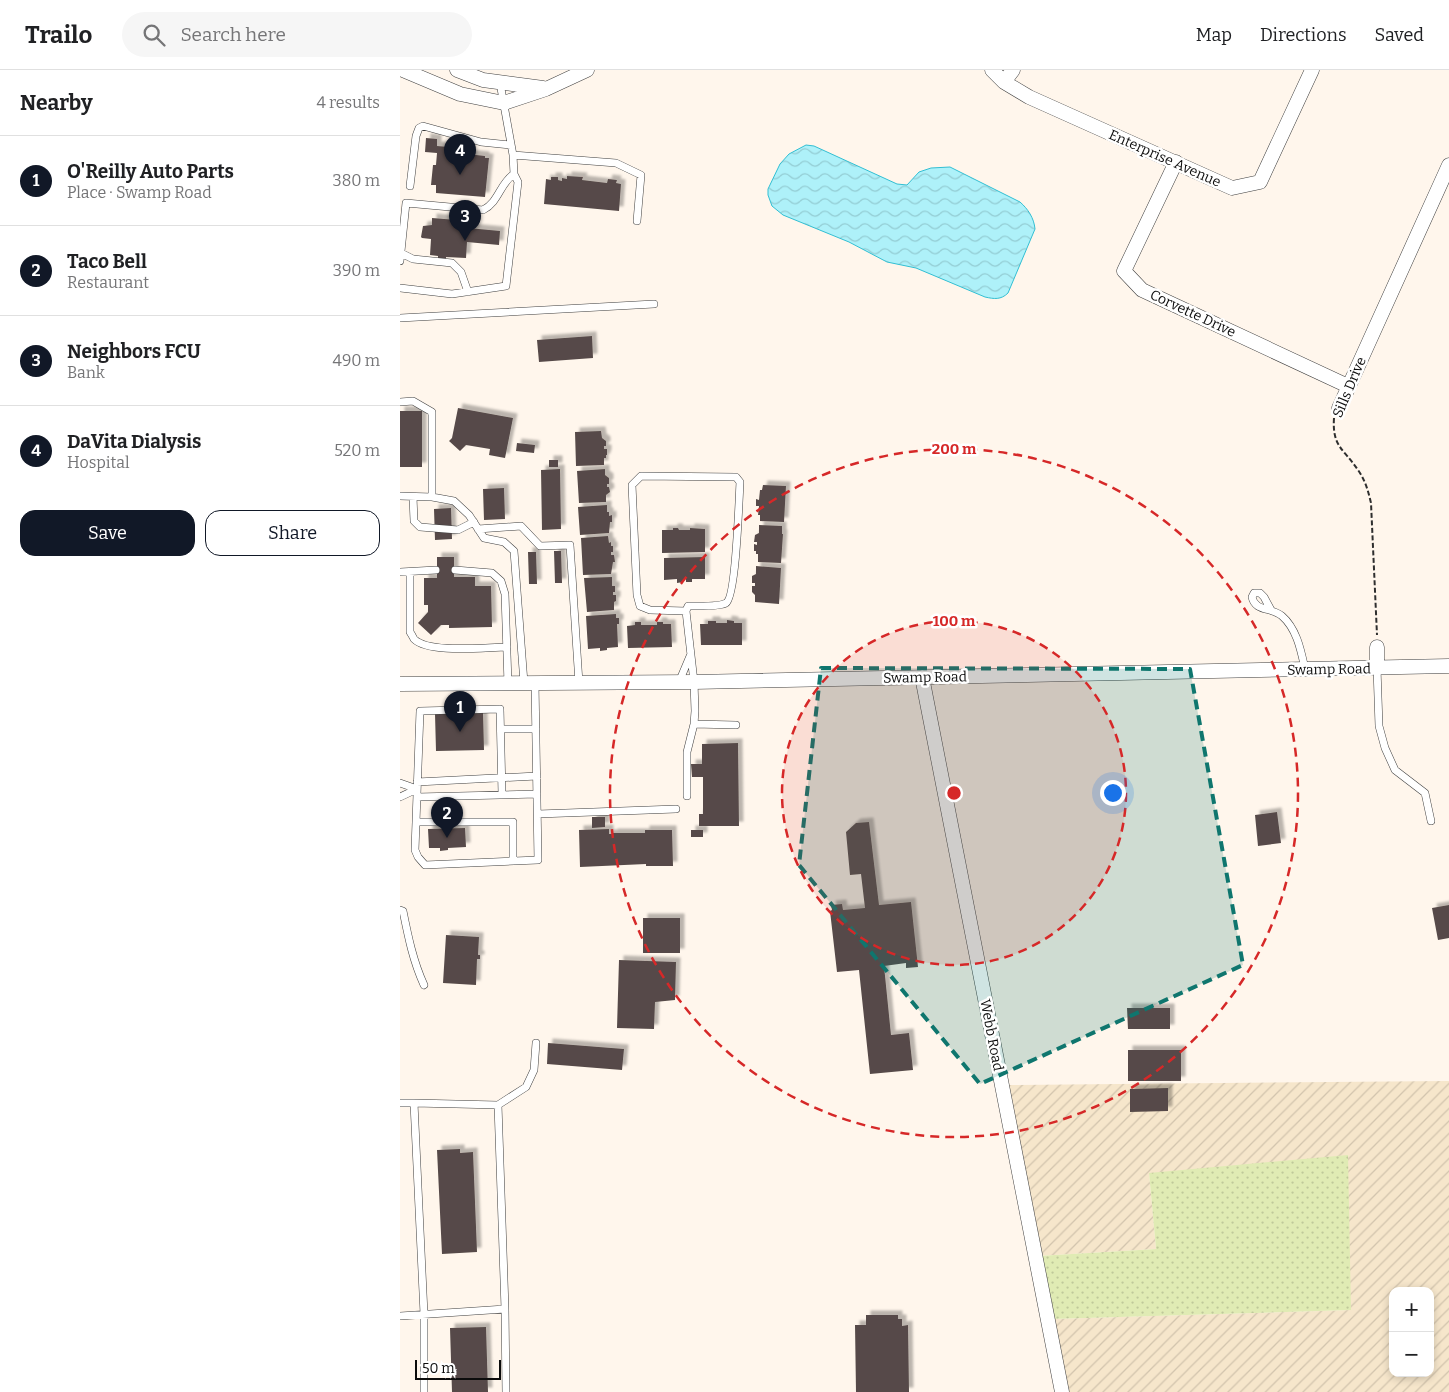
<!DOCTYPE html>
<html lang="en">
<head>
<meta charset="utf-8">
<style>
	body { margin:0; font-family:Bitter,serif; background:#f6f6f6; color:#202124 }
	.controls { position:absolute; right:15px; bottom:15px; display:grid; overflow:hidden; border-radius:10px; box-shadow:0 2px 8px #0003 }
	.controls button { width:45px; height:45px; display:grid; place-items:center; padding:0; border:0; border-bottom:1px solid #e0e0e0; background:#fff; color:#202124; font:25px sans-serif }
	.scale { position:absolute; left:15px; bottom:12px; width:86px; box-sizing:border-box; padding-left:5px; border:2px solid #0c0c0c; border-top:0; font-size:14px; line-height:18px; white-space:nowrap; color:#0c0c0c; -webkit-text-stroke:4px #fff; paint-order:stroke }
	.you { position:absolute; left:712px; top:722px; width:18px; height:18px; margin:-12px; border:4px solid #fff; border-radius:50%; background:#1a73e8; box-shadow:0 0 0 8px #1a73e833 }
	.badge { display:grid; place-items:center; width:32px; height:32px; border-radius:50%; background:#111827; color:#fff; font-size:16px; font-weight:700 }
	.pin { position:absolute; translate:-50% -41px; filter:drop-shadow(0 1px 2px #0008) }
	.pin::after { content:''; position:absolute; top:26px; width:18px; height:15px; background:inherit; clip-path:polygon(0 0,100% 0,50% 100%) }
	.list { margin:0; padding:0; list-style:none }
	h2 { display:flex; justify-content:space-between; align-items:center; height:65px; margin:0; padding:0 20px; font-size:21px }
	h2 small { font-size:16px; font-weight:400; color:#757577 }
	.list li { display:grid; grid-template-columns:32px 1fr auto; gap:15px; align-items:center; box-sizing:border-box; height:90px; padding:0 20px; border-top:1px solid #e0e0e0 }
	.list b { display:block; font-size:19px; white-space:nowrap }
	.list p { margin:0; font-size:16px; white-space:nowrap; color:#757577 }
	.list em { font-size:16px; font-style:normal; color:#757577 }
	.actions { display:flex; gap:10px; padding:15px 20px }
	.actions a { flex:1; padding:11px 0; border:1px solid #111827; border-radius:15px; text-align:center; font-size:18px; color:#111827 }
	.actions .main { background:#111827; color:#fff }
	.icon { flex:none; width:28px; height:28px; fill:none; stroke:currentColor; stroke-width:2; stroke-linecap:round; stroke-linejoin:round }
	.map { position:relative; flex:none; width:1049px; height:1322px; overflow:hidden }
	header { display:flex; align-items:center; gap:30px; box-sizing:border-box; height:70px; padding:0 25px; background:#fff; border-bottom:1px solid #e0e0e0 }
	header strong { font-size:24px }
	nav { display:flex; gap:28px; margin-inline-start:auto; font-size:18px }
	.search { width:350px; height:45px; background:#f6f6f6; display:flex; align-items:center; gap:12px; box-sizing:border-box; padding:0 18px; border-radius:28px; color:#757577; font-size:19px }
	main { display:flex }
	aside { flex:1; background:#fff }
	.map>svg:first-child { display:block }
</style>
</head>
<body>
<header>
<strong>Trailo</strong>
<div class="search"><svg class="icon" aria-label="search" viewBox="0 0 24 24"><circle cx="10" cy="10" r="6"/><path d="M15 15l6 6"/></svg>Search here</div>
<nav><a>Map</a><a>Directions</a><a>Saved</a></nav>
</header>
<main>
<aside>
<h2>Nearby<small>4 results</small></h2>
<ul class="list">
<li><span class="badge">1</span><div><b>O'Reilly Auto Parts</b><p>Place · Swamp Road</p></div><em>380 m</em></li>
<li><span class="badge">2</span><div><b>Taco Bell</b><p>Restaurant</p></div><em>390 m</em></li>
<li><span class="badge">3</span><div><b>Neighbors FCU</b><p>Bank</p></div><em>490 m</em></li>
<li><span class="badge">4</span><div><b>DaVita Dialysis</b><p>Hospital</p></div><em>520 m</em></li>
</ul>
<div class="actions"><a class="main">Save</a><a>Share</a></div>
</aside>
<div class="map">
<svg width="1049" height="1322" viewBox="0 0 1049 1322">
	<defs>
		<pattern id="farmland-furrows" width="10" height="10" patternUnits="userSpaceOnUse" patternTransform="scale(1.25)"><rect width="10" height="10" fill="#f6e6cb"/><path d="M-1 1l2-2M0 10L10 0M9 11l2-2" fill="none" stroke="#d2c4ad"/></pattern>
		<pattern id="grass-dots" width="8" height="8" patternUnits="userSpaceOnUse" patternTransform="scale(1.25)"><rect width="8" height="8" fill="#e0ebb4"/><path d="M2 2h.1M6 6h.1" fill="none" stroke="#bfc89a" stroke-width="1.8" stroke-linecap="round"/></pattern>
		<pattern id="water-waves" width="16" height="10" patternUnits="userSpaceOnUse" patternTransform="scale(1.25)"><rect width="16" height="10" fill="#aef1f9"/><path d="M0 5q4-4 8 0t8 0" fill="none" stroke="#94cdd4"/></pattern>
		<filter id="shadow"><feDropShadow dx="4.5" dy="-4.5" stdDeviation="1" flood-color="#0004"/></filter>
	</defs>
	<rect width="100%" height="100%" fill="#fff6ec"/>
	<path fill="url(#farmland-furrows)" fill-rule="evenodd" d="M1049,1011V1322H666L652,1249L951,1240L749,1103L756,1179L638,1186L605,1015ZM993,1221H1030V1303H993Z"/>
	<path fill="url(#grass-dots)" d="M948,1085L951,1240L652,1249L638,1186L756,1179L749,1103Z"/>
	<path fill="url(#water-waves)" stroke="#32bfd3" d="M406,75L414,76L497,114L507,115L519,102L531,98L550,97L620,132C628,139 634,148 635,159L608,223C601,230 594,229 585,227L516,198L487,192L449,172L383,145L372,136L368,125V119L380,94L389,84Z"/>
	<path fill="#564a48" filter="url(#shadow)" d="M26,68L37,69V76L49,77V82L85,86V88H89L85,127L36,123V115H31L33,95H36L37,83L25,82Z
		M167,106L183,107L182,110L207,113L208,109L217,110L216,113L221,114L219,141L144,134L146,109L151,110V107H158V110L162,111V108L167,109Z
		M32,148L69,151L68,158L100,161L99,175L67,172L66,188L46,187V191H38V186L30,185L31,169L22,168L21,167L23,156L32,155Z
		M192,266L193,288L139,292L137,270Z
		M58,338L113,348L105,388L89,385L90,379L66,375L60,381L49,371L52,368Z
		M0,341H22V397H0Z
		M201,361L202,368L206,371V376H204V379H207V385H206V388H204V395L176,396L175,362Z
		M117,373L135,375L134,383L116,381Z
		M149,390H158V397H149Z
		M160,399L161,459L142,460L141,400Z
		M205,399V405L209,408V414H207V417H209L210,422L206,425V432L179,433L177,401Z
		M363,415L386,416L384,452L360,451V445H358L359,436H356V429L359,430L360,420H362Z
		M104,418L105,449L84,450L83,419Z
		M207,435V442H209V446L212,445V452H210L209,463L180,465L178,437Z
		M51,438L52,469L35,470L34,439Z
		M359,455L382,456V464H383L381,493L358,492V484H356V481H354V474L357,475V472H354L355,465L359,463Z
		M273,458H278L279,460H290V458L305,459V482L262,483V460H273Z
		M208,466L209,473L211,472V476H213V482H211V485H214L215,492H213L211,504L183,505L181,468Z
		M154,481H161L162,513H155Z
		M128,482H136L137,514H129Z
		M37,487H54V507H75V516H91L92,557L49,558V555H41L31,565L18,553L28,542V535H24V508H37Z
		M305,487V509H292V512H286V509H283V512L277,513V509L264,510V488Z
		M356,496L381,498L379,534L355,532V525L352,522V516H355V513H352V506L356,504Z
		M212,507V516H215V522H213V525H216V531L214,532V540L187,542L184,508Z
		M216,544V548H219V554H217L218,577L207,578V580L200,581V578L188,579L186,546Z
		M327,550L334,551V553H342V575H301L300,554H308V551H316V553H327Z
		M235,552H241V555H257V552H263V554H271L272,577L228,578L227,556L235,555Z
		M83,643L84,680L36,681L35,644Z
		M338,673L339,756H299V744H303V707H292L291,694H302V674Z
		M877,742L881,773L858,776L855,745Z
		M192,747H205V757L192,758Z
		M469,752L479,835L511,832L518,897L506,898V893L484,896L491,965L509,963L513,1000L470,1004L459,900L437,902L430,841L432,840L431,835L442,834L443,840L465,838L461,804L450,805L446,762L456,753Z
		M65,758L66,777L48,778V780L40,781V778H29L28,759Z
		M209,759V764H213V763H245V760H272L273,796H246V794L180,797L179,760Z
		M291,760H303V767H291Z
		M1049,835V868L1038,870L1032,838Z
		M243,848H280V883H243Z
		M46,865L79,867L78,885H80V889H77L76,915L43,913Z
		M219,890L276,892L275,930L255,932L254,959L217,958Z
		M727,938H770V959H728Z
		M148,973L224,979L222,1000L147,994Z
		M728,980H781V1011H728Z
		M768,1018V1041L730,1042V1019Z
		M60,1079V1083L73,1082L77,1182L42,1184L37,1080Z
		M466,1245H498V1249H502V1256L508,1255L509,1322H456L455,1255H466Z
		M86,1257L88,1322H52L50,1258Z"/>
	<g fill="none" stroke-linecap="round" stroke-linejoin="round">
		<g stroke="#3f3f3f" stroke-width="8">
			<path id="service" d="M113,85L216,93L241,105L237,151
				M10,116L16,66L19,58L23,56L81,72L111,75
				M1,183L13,189L52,193L61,202L68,222
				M0,191L6,133L83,140C99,132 100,113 114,104
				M0,218L52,224L106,216L118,112L114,104L113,85L100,13
				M0,248L254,234
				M0,332L13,331L32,342V427L0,426
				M13,427L14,451L20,457L58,460L74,452
				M32,427L54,431L69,445L84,468L104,472L114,481L124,613
				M78,459L121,456L140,476L170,475L179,613
				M55,500L92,503L101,511L105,524L108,614
				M0,502L36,500
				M10,502V562C12,565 13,567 14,569C29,584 86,577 107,577
				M871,540L864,527L860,523H854L852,527C855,542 872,537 882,546C897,559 901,581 905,599
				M286,541L250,540L240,536L237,525L232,415L241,406L336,407L340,412C339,429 336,527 326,533C320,537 297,536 288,536L286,541L294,612L295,641L294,654L287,682V726
				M977,598L979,656L985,678L995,700L1025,723L1031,751
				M279,612L290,586
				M294,654L336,655
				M101,659H136
				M17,712L137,706
				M0,713L17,719
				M102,724L100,639L20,641L15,780L18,787L25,795L138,790L135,613
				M0,727L17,719
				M17,727L137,724
				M138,744L276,739
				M16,752H113V791
				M0,840L3,841C8,866 13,891 24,915
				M0,1033H14L24,1244V1322
				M14,1033L98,1035L105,1239
				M98,1035L126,1017L134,1000L136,973
				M0,1246L105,1239L106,1322"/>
		</g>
		<g stroke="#3f3f3f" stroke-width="15">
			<path id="minor" d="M3,0L60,24L104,33L146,19L187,0
				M57,0L83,10L143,18
				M592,0L604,12L629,27L832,118L860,112L912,0
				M604,12L613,0
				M776,92L724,201L742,220L948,316
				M939,338L1049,95
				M977,598V577
				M522,607L662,1322
				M0,614L294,612L1049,596"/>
		</g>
		<path stroke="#2e2e2e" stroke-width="2" stroke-dasharray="5 2.5" stroke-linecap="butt" d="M934,348C932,377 944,379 958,400C965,410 968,420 971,433L977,565"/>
		<use href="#service" stroke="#fff" stroke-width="7"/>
		<use href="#minor" stroke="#fff" stroke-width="14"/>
	</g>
	<path fill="#0f766e" fill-opacity="0.2" stroke="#0f766e" stroke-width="4" stroke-dasharray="10 6" stroke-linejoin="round" d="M421,598L790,599L843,895L580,1014L399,795Z"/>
	<circle cx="554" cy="723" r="172" fill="#d62828" fill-opacity=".12"/>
	<g fill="none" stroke="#d62828" stroke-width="2.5" stroke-dasharray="9 6">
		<circle cx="554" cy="723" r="172"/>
		<circle cx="554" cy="723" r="344"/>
	</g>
	<g text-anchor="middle" stroke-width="5" stroke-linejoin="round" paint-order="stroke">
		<g font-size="14" fill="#0c0c0c" stroke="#fff">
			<text transform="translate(765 88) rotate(24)" y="5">Enterprise Avenue</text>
			<text transform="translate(793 243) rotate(25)" y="5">Corvette Drive</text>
			<text transform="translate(949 317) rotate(-67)" y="5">Sills Drive</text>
			<text transform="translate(929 599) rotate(-1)" y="5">Swamp Road</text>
			<text transform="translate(525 607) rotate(-1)" y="5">Swamp Road</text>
			<text transform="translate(592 965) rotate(79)" y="5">Webb Road</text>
		</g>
	</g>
	<circle cx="554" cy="723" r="8" fill="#d62828" stroke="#fff" stroke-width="2.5"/>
	<g font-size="15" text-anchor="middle" font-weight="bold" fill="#d62828" stroke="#fff" stroke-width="5" stroke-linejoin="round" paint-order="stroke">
		<text x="554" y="384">200 m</text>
		<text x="554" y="556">100 m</text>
	</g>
</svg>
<div class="controls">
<button>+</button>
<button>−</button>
</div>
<div class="scale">50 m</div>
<div class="you"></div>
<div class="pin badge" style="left:60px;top:662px">1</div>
<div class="pin badge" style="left:47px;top:768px">2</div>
<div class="pin badge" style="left:65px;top:171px">3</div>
<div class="pin badge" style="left:60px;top:105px">4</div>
</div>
</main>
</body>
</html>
